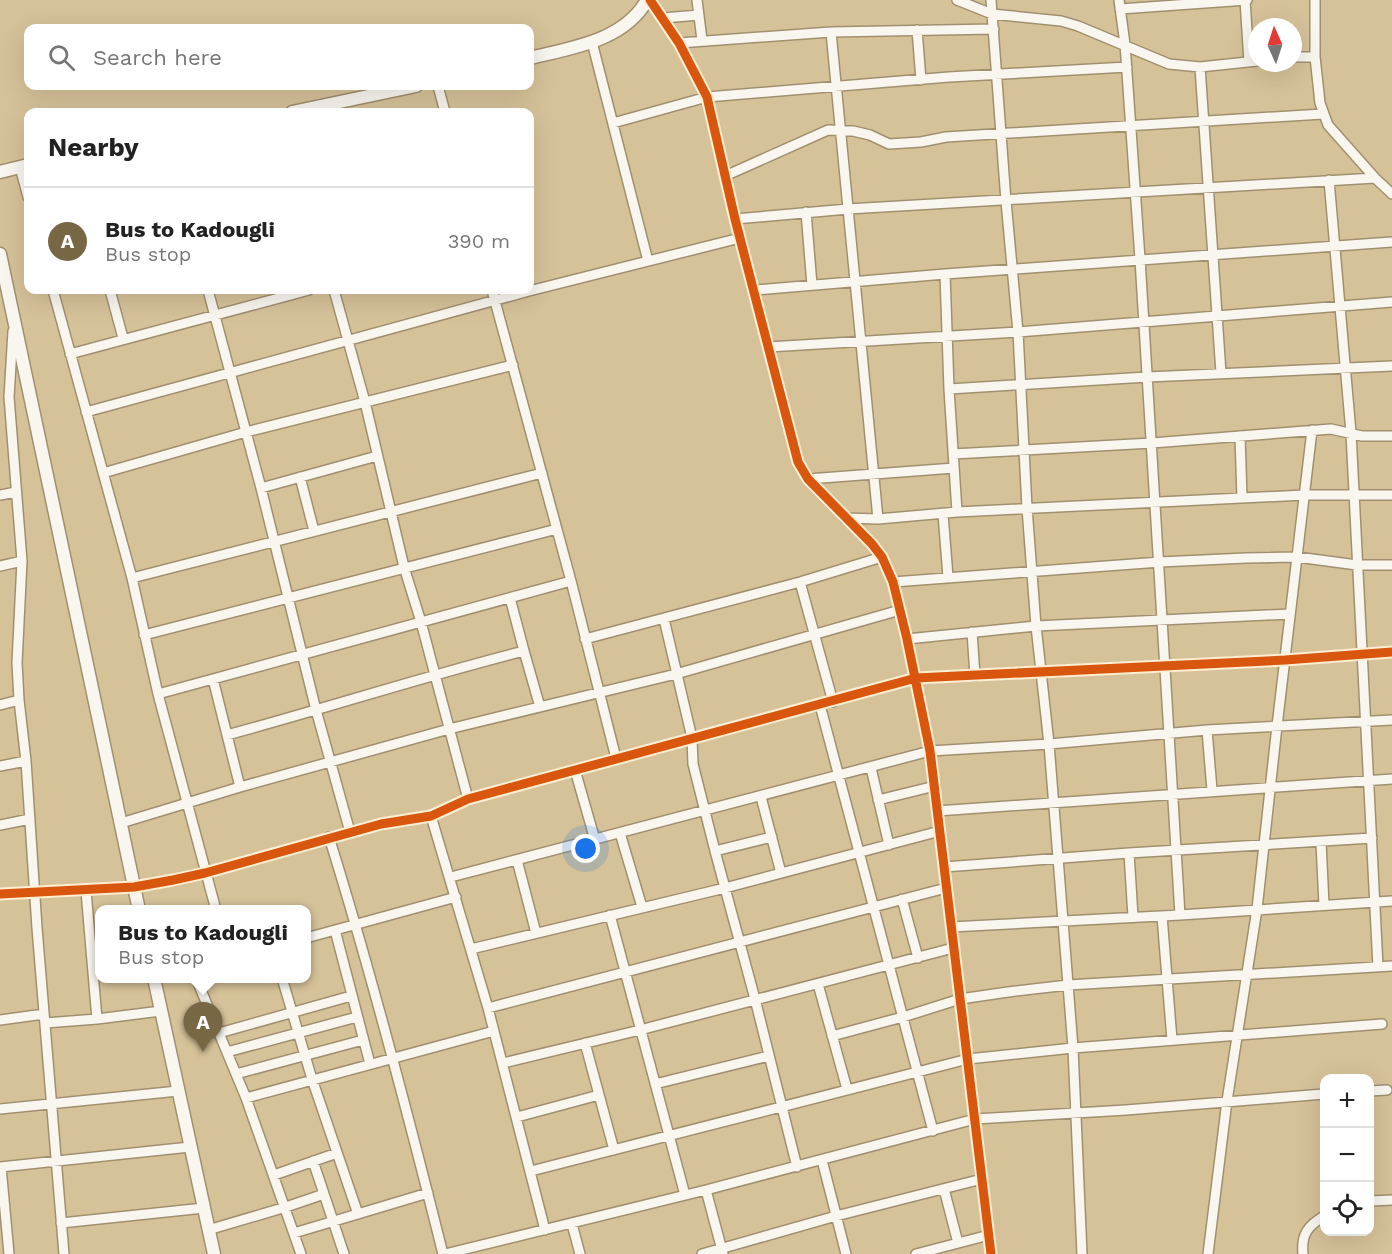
<!DOCTYPE html>
<html lang="en">
<head>
<meta charset="utf-8">
<style>
	body { margin:0; font-family:"Work Sans",sans-serif; background:#f6f6f6; color:#222 }
	.controls { position:absolute; right:18px; bottom:18px; display:grid; overflow:hidden; border-radius:12px; box-shadow:0 6px 24px #0002 }
	.controls button { width:54px; height:54px; display:grid; place-items:center; padding:0; border:0; border-bottom:2px solid #e0e0e0; background:#fff; color:#222; font:30px sans-serif }
	.compass { position:absolute; left:1248px; top:18px; width:54px; height:54px; border-radius:50%; background:#fff; box-shadow:0 6px 24px #0002; rotate:357deg }
	.you { position:absolute; left:586px; top:849px; width:21px; height:21px; margin:-15px; border:4px solid #fff; border-radius:50%; background:#1a73e8; box-shadow:0 0 0 9px #1a73e833 }
	.badge { display:grid; place-items:center; width:39px; height:39px; border-radius:50%; background:#786744; color:#fff; font-size:20px; font-weight:700 }
	.pin { position:absolute; translate:-50% -50px; filter:drop-shadow(0 2px 3px #0008) }
	.pin::after { content:''; position:absolute; top:32px; width:21px; height:18px; background:inherit; clip-path:polygon(0 0,100% 0,50% 100%) }
	.popup { position:absolute; left:95px; top:905px; width:216px; height:78px; box-sizing:border-box; display:grid; place-content:center; border-radius:12px; background:#fff; filter:drop-shadow(0 2px 4px #0005); font-size:20px; white-space:nowrap; color:#767676 }
	.popup b { font-size:22px; color:#222 }
	.popup::after { content:''; position:absolute; left:50%; top:100%; margin-left:-12px; border:12px solid transparent; border-top-color:#fff }
	.list { margin:0; padding:0; list-style:none }
	h2 { display:flex; justify-content:space-between; align-items:center; height:78px; margin:0; padding:0 24px; font-size:26px }
	h2 small { font-size:20px; font-weight:400; color:#767676 }
	.list li { display:grid; grid-template-columns:39px 1fr auto; gap:18px; align-items:center; box-sizing:border-box; height:108px; padding:0 24px; border-top:2px solid #e0e0e0 }
	.list b { display:block; font-size:22px; white-space:nowrap }
	.list p { margin:0; font-size:20px; white-space:nowrap; color:#767676 }
	.list em { font-size:20px; font-style:normal; color:#767676 }
	.icon { flex:none; width:33px; height:33px; fill:none; stroke:currentColor; stroke-width:2; stroke-linecap:round; stroke-linejoin:round }
	.map { position:relative; flex:none; width:1392px; height:1254px; overflow:hidden }
	.search { position:absolute; background:#fff; box-shadow:0 6px 24px #0002; left:24px; top:24px; width:510px; height:66px; display:flex; align-items:center; gap:15px; box-sizing:border-box; padding:0 21px; border-radius:12px; color:#767676; font-size:22px }
	.panel { position:absolute; background:#fff; box-shadow:0 6px 24px #0002; left:24px; top:108px; width:510px; height:186px; border-radius:12px }
	.map>svg:first-child { display:block }
</style>
</head>
<body>
<div class="map">
<svg width="1392" height="1254" viewBox="0 0 1392 1254">
	<rect width="100%" height="100%" fill="#d6c299"/>
	<g fill="none" stroke-linecap="round" stroke-linejoin="round">
		<g stroke="#a1906f" stroke-width="12">
			<path id="minor" d="M650,0L679,43L707,97L735,219L798,462L808,479L872,544L882,557L893,582L907,639L930,751L991,1254
				M697,0L702,40
				M957,0L992,14L1061,21L1078,26L1169,64L1200,67L1257,61
				M991,0L1006,201L1018,332L1027,508L1036,626L1049,744L1073,1048L1082,1254
				M1119,0L1125,44L1140,259L1180,915
				M1245,0L1249,62
				M1120,9L1247,0
				M663,18L699,15
				M917,30L921,80
				M831,32L878,519
				M592,42L648,261
				M679,43L831,32L994,29
				M1293,57H1315L1320,103L1328,125L1375,178L1392,194
				M1315,57V0
				M1200,67L1221,373
				M438,86L445,112
				M613,123L707,97L949,77L1127,67
				M20,167L28,197
				M725,176L828,130L853,131L870,135L889,144L921,142L946,137L1323,114
				M1329,180L1351,433L1378,967
				M806,212L812,285
				M735,219L848,209L1375,178
				M1392,242L945,274L949,389L957,512L1304,495H1392
				M53,290L132,578L158,694L216,910
				M110,290L123,338
				M208,290L261,488L316,710L350,832
				M334,290L365,402L404,567L421,622L468,799
				M492,290L571,581L616,758
				M755,290L945,274
				M13,331L9,397L22,561L17,663L19,700L26,761L37,928L64,1254
				M768,347L1018,332L1392,302
				M70,354L309,290
				M949,389L1147,377L1392,366
				M86,412L529,291L740,238
				M1240,436L1242,498
				M953,454L1152,443L1331,429L1362,436H1392
				M103,473L246,432L513,365
				M300,477L314,531
				M808,479L954,468
				M261,488L377,456
				M0,495L16,492
				M943,514L948,577
				M845,518L878,519L957,512
				M0,566L22,561
				M132,578L542,473
				M800,582L833,702
				M893,582L1160,562L1246,558L1297,557L1357,565H1392
				M510,598L524,651
				M664,619L692,738L693,764L715,851L755,999L797,1167
				M972,632L975,676
				M144,635L557,529
				M585,639L800,582L882,557
				M907,639L1036,626L1290,614
				M213,679L571,581
				M0,705L19,700
				M820,705L933,1131
				M1207,730L1212,790
				M227,735C327,708 425,676 524,651L540,707
				M0,766L26,761
				M871,768L889,845
				M575,770L595,840
				M240,787L449,729L676,674L900,610
				M761,797L781,873
				M878,800L935,786
				M937,811L1392,779
				M431,816L488,1008L545,1230
				M121,823L240,787L213,679L158,694
				M0,825L30,819
				M620,833L642,907
				M329,837C372,975 408,1114 443,1254
				M1321,842L1324,905
				M715,851L772,837
				M1129,853L1133,917
				M517,860L536,933
				M944,867L1129,853L1372,838
				M451,877L930,751L1049,744L1207,730L1392,720
				M86,891L97,1019
				M0,894L134,887L173,880L205,873L381,824L431,816L468,799L916,678L1285,660L1392,652
				M902,899L918,958
				M610,915L685,1195
				M1162,916L1172,1040
				M951,927L1180,915L1392,901
				M335,930L370,1064
				M306,938L456,897
				M471,949L725,888L940,831
				M196,978L246,1098L301,1254
				M282,978L312,1079L358,1214
				M818,984L847,1089
				M488,1008L946,888
				M0,1020L44,1014
				M45,1023L97,1019L161,1011
				M219,1033L351,996
				M832,1036L903,1017L960,999L1008,992L1068,985L1392,966
				M585,1043L614,1150
				M227,1052L357,1017
				M503,1063L640,1030L953,948
				M236,1074L363,1040
				M655,1084L769,1056
				M1370,1091L1387,1090
				M246,1098L494,1031
				M0,1109L178,1091
				M517,1117L599,1095
				M822,1160L846,1254
				M313,1161L344,1254
				M0,1167L190,1147
				M1,1167L9,1254
				M531,1171L968,1059L1073,1048L1382,1024
				M274,1175L337,1153
				M944,1189L958,1243
				M706,1190L723,1254
				M1370,1201L1392,1200
				M61,1223L204,1208
				M572,1224L580,1254
				M208,1230L286,1207L324,1194
				M294,1233L428,1193
				M445,1254L706,1190L975,1119L1126,1110L1324,1094
				M702,1254L836,1216L982,1179
				M916,1254L989,1235
				M1208,1254L1227,1101L1257,909L1277,726L1312,430
				M1303,1254C1301,1234 1308,1226 1324,1216"/>
		</g>
		<g stroke="#a1906f" stroke-width="15">
			<path id="major" d="M530,58C571,48 624,41 647,0
				M292,112L416,86
				M0,172L28,165
				M0,254L139,910
				M154,978L214,1254"/>
		</g>
		<use href="#minor" stroke="#f9f6f0" stroke-width="9"/>
		<use href="#major" stroke="#f9f6f0" stroke-width="12"/>
		<g stroke="#feeed2" stroke-width="13">
			<path id="cycleway" d="M650,0L679,43L707,97L735,219L798,462L808,479L872,544L882,557L893,582L907,639L930,751L991,1254
				M0,894L134,887L173,880L205,873L381,824L431,816L468,799L916,678L1285,660L1392,652"/>
		</g>
		<use href="#cycleway" stroke="#d8560d" stroke-width="9"/>
	</g>
</svg>
<div class="controls">
<button>+</button>
<button>−</button>
<button><svg class="icon" aria-label="locate" viewBox="0 0 24 24"><circle cx="12" cy="12" r="6"/><path d="M12 2v4M12 18v4M2 12h4M18 12h4"/></svg></button>
</div>
<svg class="compass" viewBox="-18 -18 36 36"><path d="M0-13l5 13h-10z" fill="#e53935"/><path d="M0 13l5-13h-10z" fill="#767676"/></svg>
<div class="you"></div>
<div class="pin badge" style="left:203px;top:1052px">A</div>
<div class="popup"><b>Bus to Kadougli</b>Bus stop</div>
<div class="search"><svg class="icon" aria-label="search" viewBox="0 0 24 24"><circle cx="10" cy="10" r="6"/><path d="M15 15l6 6"/></svg>Search here</div>
<section class="panel">
<h2>Nearby<small></small></h2>
<ul class="list">
<li><span class="badge">A</span><div><b>Bus to Kadougli</b><p>Bus stop</p></div><em>390 m</em></li>
</ul>
</section>
</div>
</body>
</html>
